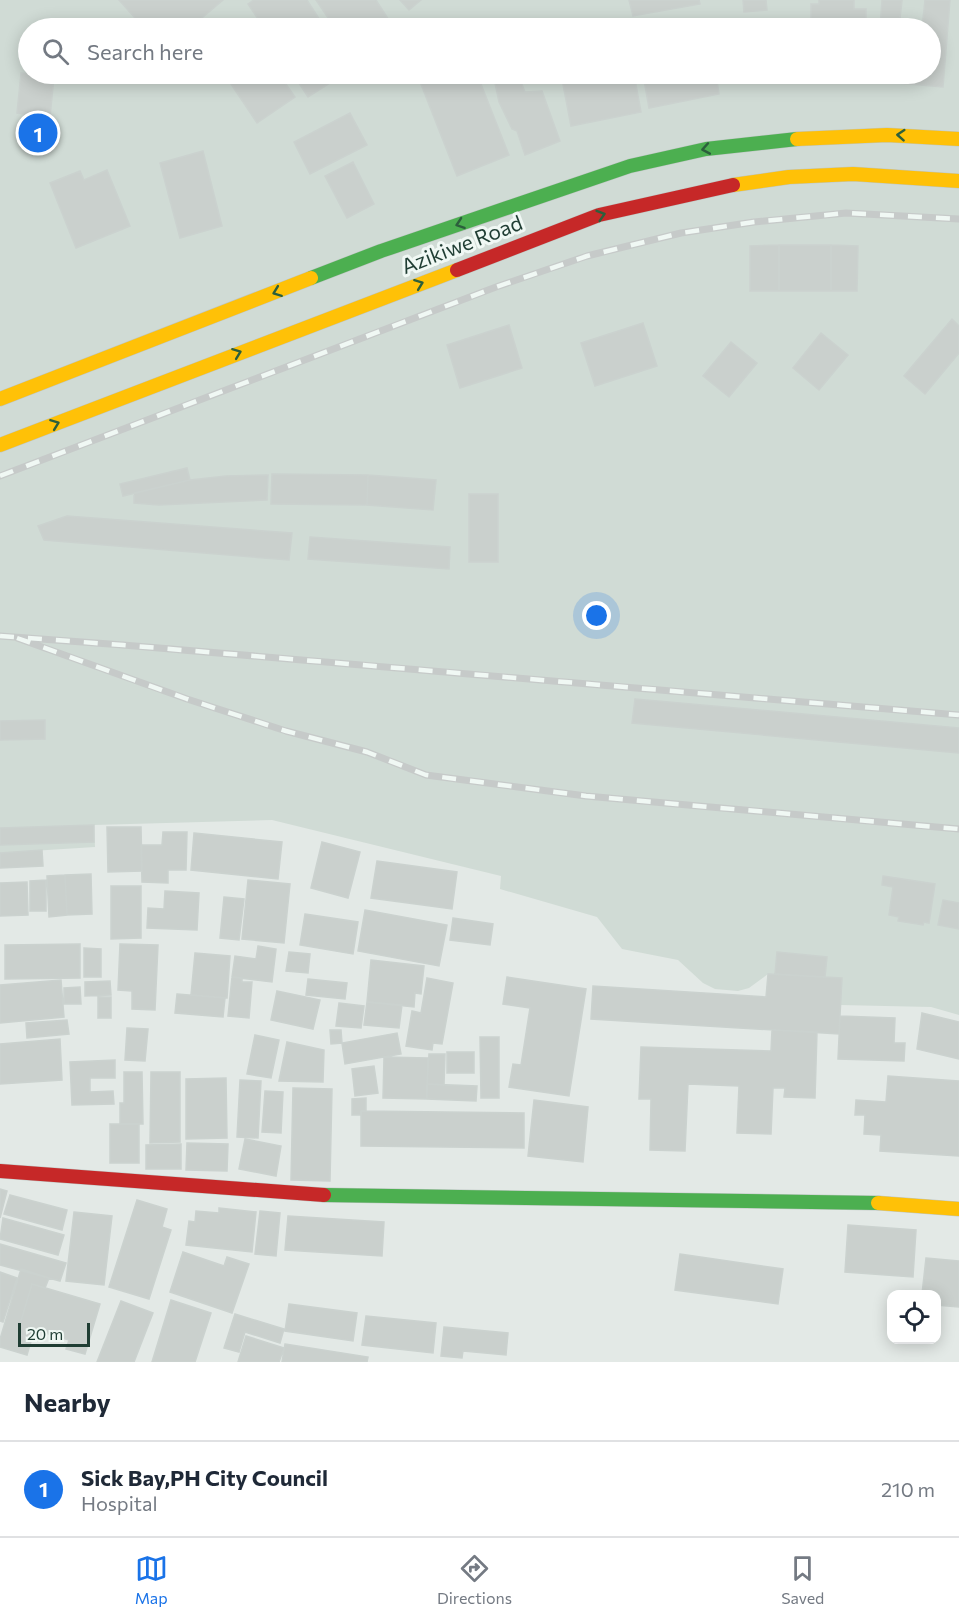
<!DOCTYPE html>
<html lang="en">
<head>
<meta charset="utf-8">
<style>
	body { margin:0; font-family:Commissioner,sans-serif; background:#f6f6f7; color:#1f2937 }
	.controls { position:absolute; right:18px; bottom:18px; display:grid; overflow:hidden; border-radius:12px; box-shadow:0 3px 15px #0003 }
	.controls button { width:54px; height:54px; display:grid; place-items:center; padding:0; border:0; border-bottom:2px solid #e0e1e3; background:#fff; color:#1f2937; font:30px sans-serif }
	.scale { position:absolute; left:18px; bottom:15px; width:72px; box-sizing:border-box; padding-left:6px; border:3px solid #1f3d33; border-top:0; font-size:16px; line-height:21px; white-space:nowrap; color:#1f3d33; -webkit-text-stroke:4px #f0f8f4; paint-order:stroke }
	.you { position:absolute; left:597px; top:616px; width:21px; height:21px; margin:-15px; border:4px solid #fff; border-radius:50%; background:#1a73e8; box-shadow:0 0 0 9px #1a73e833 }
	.badge { display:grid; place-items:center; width:39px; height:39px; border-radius:50%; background:#1a73e8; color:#fff; font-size:20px; font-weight:700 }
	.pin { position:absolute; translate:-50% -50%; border:3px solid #fff; box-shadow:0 2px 6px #0006 }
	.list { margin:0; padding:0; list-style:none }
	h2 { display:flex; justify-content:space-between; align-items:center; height:78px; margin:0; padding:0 24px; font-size:26px }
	h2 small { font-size:20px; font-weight:400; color:#747a83 }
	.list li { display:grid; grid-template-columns:39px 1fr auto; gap:18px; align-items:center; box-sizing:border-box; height:96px; padding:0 24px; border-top:2px solid #e0e1e3 }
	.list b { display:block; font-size:22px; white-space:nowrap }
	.list p { margin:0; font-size:20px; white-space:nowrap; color:#747a83 }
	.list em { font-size:20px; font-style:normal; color:#747a83 }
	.icon { flex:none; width:33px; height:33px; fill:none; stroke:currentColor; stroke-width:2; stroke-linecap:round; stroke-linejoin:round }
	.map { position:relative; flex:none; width:959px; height:1362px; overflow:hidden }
	.search { position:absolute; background:#fff; box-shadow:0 3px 15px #0003; left:18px; right:18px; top:18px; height:66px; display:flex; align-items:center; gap:15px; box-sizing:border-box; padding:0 21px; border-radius:33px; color:#747a83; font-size:22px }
	.sheet { height:174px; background:#fff }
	nav { display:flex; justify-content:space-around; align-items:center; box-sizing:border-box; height:84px; border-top:2px solid #e0e1e3; background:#fff; font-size:16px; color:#747a83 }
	nav a { display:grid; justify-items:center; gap:3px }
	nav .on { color:#1a73e8 }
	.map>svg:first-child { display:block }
</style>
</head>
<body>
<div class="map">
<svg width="959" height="1362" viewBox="0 0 959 1362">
	<rect width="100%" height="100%" fill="#e3e9e6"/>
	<path fill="#d0dbd5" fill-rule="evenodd" d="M0,0H959V1015L931,1007L840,1005L842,978L768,974L749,988L738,991L715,989L703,983L678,960L622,949L597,917L500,889L501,876L272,820L94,825L95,847L0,853ZM28,28H930V74H28Z"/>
	<path fill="#cad0cd" stroke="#cbd2cf" stroke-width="1.5" d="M119,0H223L190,28H144Z
		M254,0H307L325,28H264L248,4Z
		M316,0H376L394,28H335Z
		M400,0H421L409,10Z
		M629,0H699L700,4L633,16Z
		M743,0H766L767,10L744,12Z
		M819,0H854V9H866V28H811V4H819Z
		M882,0H902L899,28H880Z
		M925,0H950L943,87L875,81L876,74H930V28H922Z
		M706,21L707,28H682V26Z
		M21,73L54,77L50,117L17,113Z
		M233,74H279L295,97L257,123L227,78Z
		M293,74H344L308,97Z
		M417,74H444L447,81L466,74H477L509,155L457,176Z
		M487,74H518L525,92L542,91L560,141L525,155L517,131L512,129L499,102L495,83L489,80Z
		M561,74H634L641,112L571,126Z
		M643,74H716L719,94L649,108Z
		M810,74H866V76L810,75Z
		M350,113L367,145L310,174L294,142Z
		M203,151L222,226L180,238L160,163Z
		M353,162L374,204L347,218L325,176Z
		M107,170L130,226L76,248L50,183L80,171L84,180Z
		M779,245V291H750V246Z
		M779,245H831V291H779Z
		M831,245L858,246L857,291H831Z
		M952,319L959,326V353L925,394L904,376Z
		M643,323L657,366L595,386L581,343Z
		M509,325L522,368L460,388L447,345Z
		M821,333L848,355L819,390L793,368Z
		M731,342L757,363L729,397L703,376Z
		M187,468L190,480L123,496L120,484Z
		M272,474L368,475L367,505L271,504Z
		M268,475L267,500L159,505L134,503V493L190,480L226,476Z
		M368,475L436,480L433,510L367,505Z
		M469,494H498V562H469Z
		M67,516L292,533L289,560L44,540L38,526Z
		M310,537L450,547L449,569L308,559Z
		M635,699L959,728V753L632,723Z
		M45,720V739L0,740V721Z
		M94,825V842L0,845V828Z
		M107,827H141L142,871L108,872Z
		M163,832H187L186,870H168V883L142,882L141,845H162Z
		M194,833L282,842L278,879L191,870Z
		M322,842L360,852L348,898L311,888Z
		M42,850L43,866L0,868V853Z
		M377,861L457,872L452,909L371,898Z
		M91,874L92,914L67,915L65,875Z
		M65,875L67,915L49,917L47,876Z
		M883,876L935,884L929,923L924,922L923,925L898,921L899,917L889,915L893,887L882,885Z
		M46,880V911H30V881Z
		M248,880L290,884L284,943L242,939Z
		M27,882L28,915L0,916V883Z
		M111,886H141V938L111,939Z
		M165,891L199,893L197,930L147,928L148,908L164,909Z
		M224,897L244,899L239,940L220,938Z
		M943,900L959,903V929L938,925Z
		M365,910L447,925L439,966L358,951Z
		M305,914L358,922L353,954L300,945Z
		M453,918L493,924L490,945L450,940Z
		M80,944V978L5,979V945Z
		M120,944L158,945L155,1010L132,1009V991L118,990Z
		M258,946L276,949L272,982L232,977L235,956L256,959Z
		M84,948L101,949V977H84Z
		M289,952L310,954L308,973L286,971Z
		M777,952L827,957L825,977L775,974Z
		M195,953L230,956L227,998L191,995Z
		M371,960L424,966L421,994L415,993L414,1007L367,1002Z
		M768,974L842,978L839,1034L591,1019L593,986L766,997Z
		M232,977L242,978V982H252L249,1018L228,1016Z
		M507,977L586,989L569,1096L509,1087L513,1064L521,1065L530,1008L503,1004Z
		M427,978L453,983L442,1044L433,1043L432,1050L406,1046L412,1011L421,1013Z
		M308,979L347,983L345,999L306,995Z
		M61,980L64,1017L0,1023V985Z
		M110,981L111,995L85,996V982Z
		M80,987L81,1004H64V988Z
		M277,991L320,1000L313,1029L271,1020Z
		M177,994L225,998L223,1017L175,1013Z
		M98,997H111V1018H98Z
		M367,1002L402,1005L399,1028L364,1025Z
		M339,1003L364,1006L361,1028L336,1026Z
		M922,1013L959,1022V1059L917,1049Z
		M840,1016L895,1018L894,1043H905L904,1061L838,1059Z
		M67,1020L69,1034L27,1038L26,1023Z
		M127,1028L148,1029L145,1061L125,1060Z
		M330,1030H341L342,1043L331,1044Z
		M772,1030L817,1032L815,1098L784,1097L785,1088H773L771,1134L737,1133L739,1086L688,1084L685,1151L650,1150L651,1099H639L641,1047L771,1051Z
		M397,1033L401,1054L345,1064L342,1043Z
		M255,1035L279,1040L271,1078L247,1074Z
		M480,1037H499V1098H481Z
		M60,1039L62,1080L0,1084V1044Z
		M287,1042L324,1050L323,1082L279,1081Z
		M447,1052H474V1073H447Z
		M429,1054H445L444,1085L427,1084Z
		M384,1057L428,1058L427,1099L383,1098Z
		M115,1060V1078H90V1092L113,1091L114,1104L72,1105L70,1062Z
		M374,1066L378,1093L355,1096L352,1069Z
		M124,1072H142L143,1124H120V1103H124Z
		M151,1072H180V1142L150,1143Z
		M888,1076L959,1081V1156L880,1151L881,1135L864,1134L865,1115H855L856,1100L886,1102Z
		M226,1078L227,1138L186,1139V1079Z
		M240,1080L261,1081L258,1138L237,1137Z
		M427,1084L477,1086L476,1101L427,1099Z
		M293,1088L332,1089L330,1181L291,1180Z
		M265,1091L283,1092L281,1133L262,1132Z
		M366,1098V1111H361V1115H352V1099Z
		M534,1100L588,1107L583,1162L528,1156Z
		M361,1111L524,1113V1148L361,1146Z
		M110,1124H139V1163H110Z
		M245,1139L281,1146L276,1176L239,1169Z
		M187,1143L228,1144L227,1171L186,1170Z
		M181,1144V1169H146V1145Z
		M0,1189L7,1191L0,1218Z
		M10,1195L67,1210L62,1230L4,1214Z
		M137,1200L167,1209L162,1227L171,1230L149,1299L109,1287Z
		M219,1208L256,1212L252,1252L186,1245L189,1221L195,1222L196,1211L219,1213Z
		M260,1211L280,1213L276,1256L255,1254Z
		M74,1212L112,1216L104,1285L66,1281Z
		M288,1216L384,1222L382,1256L285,1250Z
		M3,1218L64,1235L58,1255L0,1239Z
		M848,1225L916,1230L913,1277L845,1272Z
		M0,1244L66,1263L60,1281L0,1265Z
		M183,1252L224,1266L227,1257L249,1264L232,1313L170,1292Z
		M680,1254L783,1269L778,1304L675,1290Z
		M926,1258L959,1261V1307L936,1305V1294H922Z
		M21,1269L49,1278L45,1288L32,1284L17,1334L32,1338L27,1355L0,1347V1339Z
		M0,1272L17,1278L3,1322L0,1321Z
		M32,1284L100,1304L85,1354L66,1349L69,1340L35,1330L32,1338L17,1334Z
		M171,1300L211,1313L195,1362H152Z
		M121,1301L153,1313L134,1362H97Z
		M289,1304L357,1313L353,1341L285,1331Z
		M235,1314L284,1329L280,1343L245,1332L239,1352L224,1348Z
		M366,1316L436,1323L433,1353L362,1345Z
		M444,1327L508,1333L506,1355L463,1351L462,1358L441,1356Z
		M246,1336L284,1348L279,1362H238Z
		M285,1344L368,1357L367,1362H282Z"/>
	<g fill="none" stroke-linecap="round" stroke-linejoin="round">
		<g stroke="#bec6c3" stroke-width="15">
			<path id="fast" d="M311,278L381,251L630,166L706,149L797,139
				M324,1195L878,1203"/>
		</g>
		<g stroke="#bec6c3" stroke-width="15">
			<path id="slow" d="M797,139L887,135L959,139
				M733,185L789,177L853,174L959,181
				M0,399L311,278
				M0,445L457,270
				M878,1203L959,1209"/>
		</g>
		<g stroke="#bec6c3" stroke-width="15">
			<path id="jam" d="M457,270L599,215L733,185
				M0,1171L324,1195"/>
		</g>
		<use href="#fast" stroke="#4caf50" stroke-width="14"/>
		<use href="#slow" stroke="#ffc107" stroke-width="14"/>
		<use href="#jam" stroke="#c62828" stroke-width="14"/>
		<g stroke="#c6cac9" stroke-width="7">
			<path id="rail" d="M0,476L496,287L587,256L681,233L754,222L846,213L959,219
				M0,636L123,645L959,715
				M17,638L187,699L286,731L367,752L426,775L586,796L959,829"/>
		</g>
		<use href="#rail" stroke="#f0f8f4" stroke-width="4.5" stroke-dasharray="14" stroke-linecap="butt"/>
	</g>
	<defs><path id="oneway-chevron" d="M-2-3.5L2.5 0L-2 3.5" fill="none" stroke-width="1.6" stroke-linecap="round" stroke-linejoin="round" transform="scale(1.5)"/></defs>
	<g stroke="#2c5f3c">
		<use href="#oneway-chevron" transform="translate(901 135) rotate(-176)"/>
		<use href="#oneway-chevron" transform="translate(706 149) rotate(170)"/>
		<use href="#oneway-chevron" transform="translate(601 215) rotate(-17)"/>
		<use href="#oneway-chevron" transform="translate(460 224) rotate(161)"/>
		<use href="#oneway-chevron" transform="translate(419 284) rotate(-21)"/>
		<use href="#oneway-chevron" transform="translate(277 292) rotate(159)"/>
		<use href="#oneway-chevron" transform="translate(237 353) rotate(-21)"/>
		<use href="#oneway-chevron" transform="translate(55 424) rotate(-21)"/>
	</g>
	<g text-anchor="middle" stroke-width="6" stroke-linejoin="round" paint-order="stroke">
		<g font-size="21" fill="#1f3d33" stroke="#f0f8f4">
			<text transform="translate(462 245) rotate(-21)" y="7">Azikiwe Road</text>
		</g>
	</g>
</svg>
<div class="controls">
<button><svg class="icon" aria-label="locate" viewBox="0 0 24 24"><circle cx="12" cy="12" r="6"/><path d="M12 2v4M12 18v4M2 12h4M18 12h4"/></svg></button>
</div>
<div class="scale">20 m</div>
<div class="you"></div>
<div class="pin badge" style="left:38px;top:133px">1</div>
<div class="search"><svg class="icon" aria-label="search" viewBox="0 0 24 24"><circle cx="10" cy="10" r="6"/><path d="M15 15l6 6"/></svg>Search here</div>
</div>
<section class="sheet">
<h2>Nearby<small></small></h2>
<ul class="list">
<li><span class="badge">1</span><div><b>Sick Bay,PH City Council</b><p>Hospital</p></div><em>210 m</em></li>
</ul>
</section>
<nav>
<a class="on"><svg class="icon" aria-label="map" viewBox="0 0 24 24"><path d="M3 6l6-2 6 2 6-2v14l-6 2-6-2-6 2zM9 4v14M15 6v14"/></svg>Map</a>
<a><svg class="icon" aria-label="directions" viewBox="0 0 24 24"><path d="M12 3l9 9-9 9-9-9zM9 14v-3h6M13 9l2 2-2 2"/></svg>Directions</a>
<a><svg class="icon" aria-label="saved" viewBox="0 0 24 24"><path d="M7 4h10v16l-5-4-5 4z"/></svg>Saved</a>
</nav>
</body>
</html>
